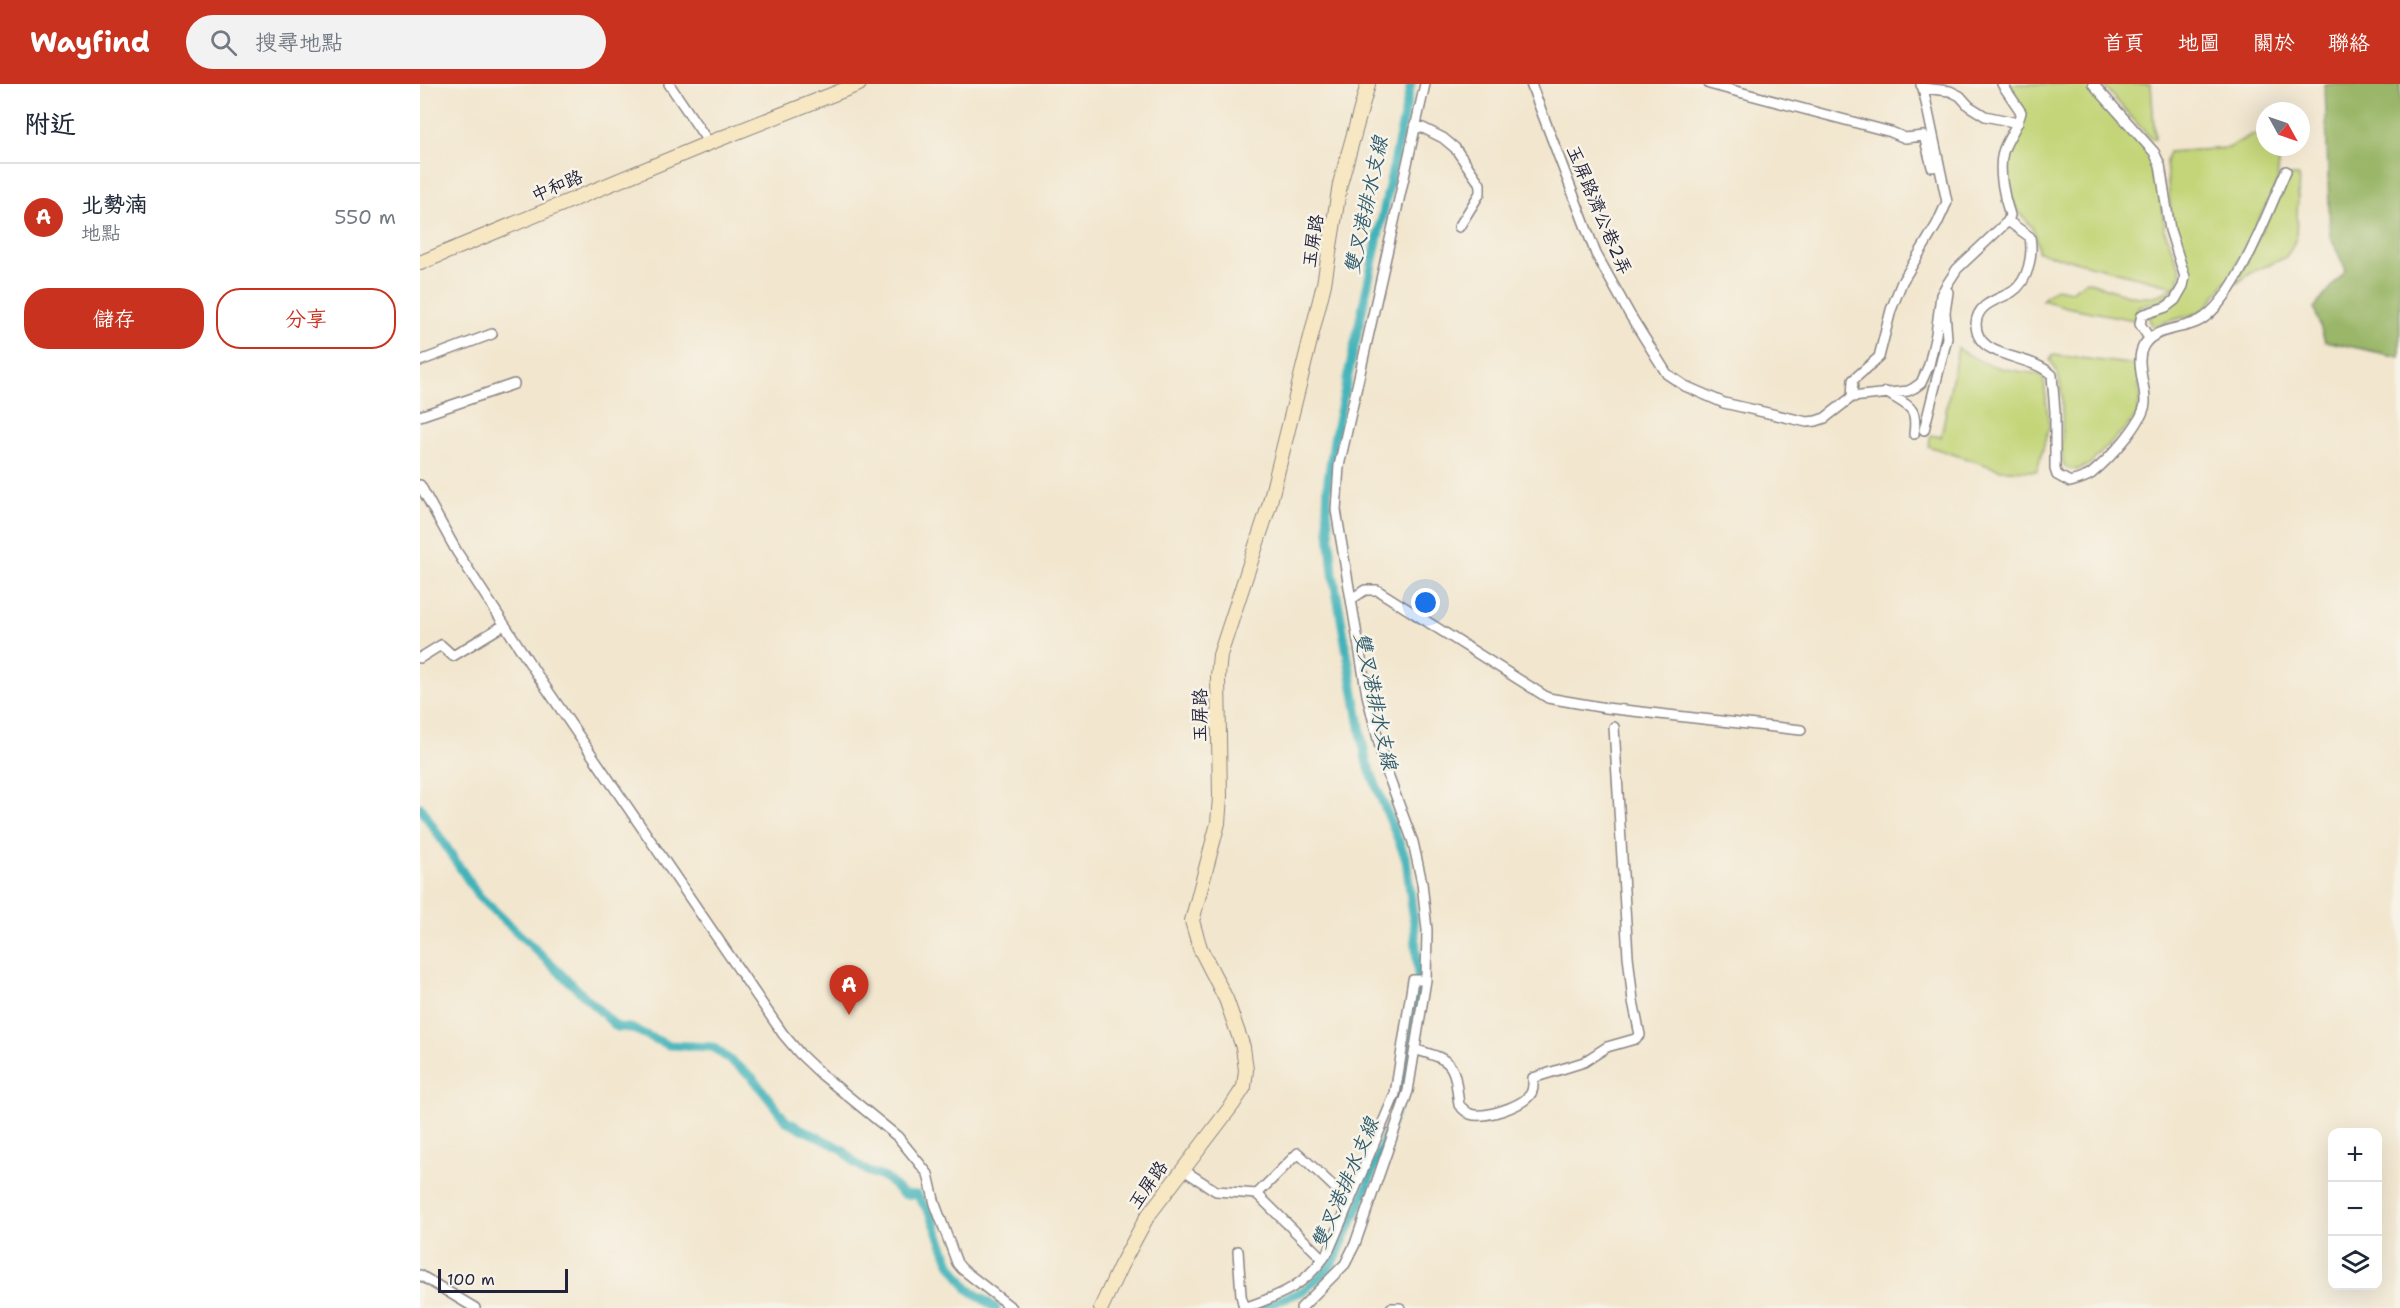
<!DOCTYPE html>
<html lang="zh-TW">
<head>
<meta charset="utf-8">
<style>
	body { margin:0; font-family:"Shantell Sans","LXGW WenKai TC",sans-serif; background:#f2f2f3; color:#1f2937 }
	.controls { position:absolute; right:18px; bottom:18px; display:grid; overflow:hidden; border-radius:12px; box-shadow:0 6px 24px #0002 }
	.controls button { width:54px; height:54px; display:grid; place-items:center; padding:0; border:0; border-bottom:2px solid #e0e1e3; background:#fff; color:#1f2937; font:30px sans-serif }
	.compass { position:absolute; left:1836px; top:18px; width:54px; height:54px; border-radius:50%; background:#fff; box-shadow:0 6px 24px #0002; rotate:130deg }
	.scale { position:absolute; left:18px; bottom:15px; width:130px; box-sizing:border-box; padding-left:6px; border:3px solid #22223b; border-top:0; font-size:16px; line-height:21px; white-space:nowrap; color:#22223b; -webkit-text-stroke:4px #f7f3e8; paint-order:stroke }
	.you { position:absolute; left:1006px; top:519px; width:21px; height:21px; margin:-15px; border:4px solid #fff; border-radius:50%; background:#1a73e8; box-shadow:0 0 0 9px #1a73e833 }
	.badge { display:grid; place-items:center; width:39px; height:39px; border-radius:50%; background:#c8321e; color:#fff; font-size:20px; font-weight:700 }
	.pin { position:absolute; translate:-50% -50px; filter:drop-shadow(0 2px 3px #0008) }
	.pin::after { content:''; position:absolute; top:32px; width:21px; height:18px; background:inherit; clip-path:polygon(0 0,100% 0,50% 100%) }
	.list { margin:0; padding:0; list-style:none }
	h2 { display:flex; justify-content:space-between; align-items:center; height:78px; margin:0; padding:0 24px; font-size:26px }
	h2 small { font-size:20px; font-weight:400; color:#747a83 }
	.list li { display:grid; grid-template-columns:39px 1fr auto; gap:18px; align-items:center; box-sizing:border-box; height:108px; padding:0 24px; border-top:2px solid #e0e1e3 }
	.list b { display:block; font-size:22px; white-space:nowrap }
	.list p { margin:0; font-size:20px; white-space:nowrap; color:#747a83 }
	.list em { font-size:20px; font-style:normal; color:#747a83 }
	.actions { display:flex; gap:12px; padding:18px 24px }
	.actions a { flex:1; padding:14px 0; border:2px solid #c8321e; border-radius:24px; text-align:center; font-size:21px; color:#c8321e }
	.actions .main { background:#c8321e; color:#fff }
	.icon { flex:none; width:33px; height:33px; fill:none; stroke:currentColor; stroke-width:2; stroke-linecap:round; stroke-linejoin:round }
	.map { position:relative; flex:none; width:1980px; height:1224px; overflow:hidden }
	header { display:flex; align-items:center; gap:36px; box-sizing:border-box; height:84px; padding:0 30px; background:#c8321e; color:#fff }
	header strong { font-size:28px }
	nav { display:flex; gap:33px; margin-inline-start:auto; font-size:21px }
	.search { width:420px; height:54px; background:#f2f2f3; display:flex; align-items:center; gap:15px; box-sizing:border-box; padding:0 21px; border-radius:33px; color:#747a83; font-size:22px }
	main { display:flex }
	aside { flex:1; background:#fff }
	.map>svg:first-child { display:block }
</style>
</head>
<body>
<header>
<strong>Wayfind</strong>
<div class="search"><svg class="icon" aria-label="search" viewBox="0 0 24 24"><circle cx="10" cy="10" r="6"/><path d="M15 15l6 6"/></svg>搜尋地點</div>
<nav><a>首頁</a><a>地圖</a><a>關於</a><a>聯絡</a></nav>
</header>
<main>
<aside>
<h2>附近<small></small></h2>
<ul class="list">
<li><span class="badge">A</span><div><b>北勢湳</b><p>地點</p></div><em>550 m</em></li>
</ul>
<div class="actions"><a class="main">儲存</a><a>分享</a></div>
</aside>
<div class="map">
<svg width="1980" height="1224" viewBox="0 0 1980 1224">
	<rect width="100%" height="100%" fill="#f7f3e8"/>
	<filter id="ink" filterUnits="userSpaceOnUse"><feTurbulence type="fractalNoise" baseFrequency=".0167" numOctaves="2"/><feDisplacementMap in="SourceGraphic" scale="12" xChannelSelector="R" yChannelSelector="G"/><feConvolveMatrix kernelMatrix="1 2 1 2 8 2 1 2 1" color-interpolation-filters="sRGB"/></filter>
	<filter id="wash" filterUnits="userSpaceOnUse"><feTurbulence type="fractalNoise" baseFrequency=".008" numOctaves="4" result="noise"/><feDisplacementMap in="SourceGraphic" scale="24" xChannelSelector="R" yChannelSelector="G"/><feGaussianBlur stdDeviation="1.35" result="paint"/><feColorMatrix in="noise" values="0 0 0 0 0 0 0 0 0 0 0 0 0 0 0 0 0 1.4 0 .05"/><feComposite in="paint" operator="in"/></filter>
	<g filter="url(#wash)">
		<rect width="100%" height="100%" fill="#f2e6ce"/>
		<path fill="#c3d578" stroke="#727c5a" stroke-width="1.5" d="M1589,0H1672L1736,74L1745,148L1761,187L1757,203L1618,168C1617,141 1609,143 1596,123C1585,107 1582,77 1590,59C1594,49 1601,40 1606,30Z
			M1682,0H1731L1735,55H1731Z
			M1845,49V63H1860L1857,99L1811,192L1785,225L1772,231L1738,240L1733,244L1728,232L1745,225L1768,190L1752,142L1746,77L1749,68L1808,64L1831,51Z
			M1868,92H1879L1876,154L1872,164L1865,174L1834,187L1816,200Z
			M1666,197C1695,205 1724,225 1751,204L1756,205L1740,218L1719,222L1714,236L1646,223L1622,216L1636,204L1651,207Z
			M1538,264C1567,284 1586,286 1620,290L1624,296L1629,342L1617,387L1581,386L1508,362L1511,351L1521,353Z
			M1633,271L1718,281L1720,316L1717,332L1670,380L1657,386L1646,384L1643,378C1639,348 1650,301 1630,276Z"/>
		<path fill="#9ab668" stroke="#5e6c52" stroke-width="1.5" d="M1905,0H1980V273L1905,257L1894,224L1926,186L1910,152Z"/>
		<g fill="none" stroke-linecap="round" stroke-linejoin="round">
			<path stroke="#43b3ba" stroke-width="9" d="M0,723L58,811L197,943L211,944L248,961L293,963L332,993L366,1037L422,1065L435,1079L449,1088L466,1094L483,1110L497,1111L511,1131L529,1177L548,1205L576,1224
				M841,1224L885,1206L908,1185L916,1173L944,1110L979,1017L988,984L999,902L995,848L986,775L946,677L913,489L907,426L908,396L914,356L991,0"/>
		</g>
	</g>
	<g filter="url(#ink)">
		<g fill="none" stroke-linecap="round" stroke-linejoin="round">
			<g stroke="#8a8484" stroke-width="12">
				<path id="street" d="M249,0L289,59
					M1111,0L1176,170L1210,231L1247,290L1265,302L1304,319L1387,338L1396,337L1405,334L1432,313L1488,307L1494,304L1501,299L1509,281L1516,250L1521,211L1526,202L1537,185L1588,137L1590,131C1584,114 1578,86 1583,68C1587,54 1598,43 1601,28L1582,0
					M1289,0L1471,48L1485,54L1504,52L1512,83L1519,82
					M1673,0L1734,68L1740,81L1750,146L1765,193L1763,202L1755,216L1746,223L1722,231L1720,240L1729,254
					M1501,1L1503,4L1530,7L1540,12L1549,22L1565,32L1598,39
					M995,40L1023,54L1035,64L1060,100V109L1039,143
					M1588,137L1610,153C1613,170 1609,197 1592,208C1578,216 1557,219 1556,240C1556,276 1610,269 1632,291L1635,328V385L1637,391L1650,398C1657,396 1665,394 1671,390C1688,376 1723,340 1725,319C1726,301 1714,277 1724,261C1737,241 1768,247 1785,233C1819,208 1848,127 1866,87
					M0,277L72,250
					M1466,308C1488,323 1498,321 1494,350
					M1432,313L1433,296L1459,273L1471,226L1482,198L1517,140L1527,118L1503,4
					M0,332L94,300
					M1504,346L1527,254L1525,228L1528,208
					M0,401L37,468L120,595L363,950L380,970L401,990L478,1053L508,1090L515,1120L537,1179L542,1185L592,1224
					M933,514L945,506H957L1128,614L1186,624L1381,646
					M0,574L21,561L33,572L84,541
					M996,966C1036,976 1034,982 1039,1021C1042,1024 1046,1028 1050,1030C1064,1035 1099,1023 1109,1012C1114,1007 1113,1001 1113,994L1164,978L1187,963L1215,955L1220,951L1213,917L1208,872L1194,643
					M762,1085L796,1107L837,1110L878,1069L930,1118
					M837,1110L903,1175
					M818,1167L821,1211L824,1224
					M0,1191L55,1224
					M824,1224C862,1211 887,1201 909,1166L975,1010L993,896H1006
					M881,1224L925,1180L935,1160L988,1007L1006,896L1007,846L1002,799L993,758L965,683L947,611L916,426L919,382L1005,0
					M971,1224H980"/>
			</g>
			<g stroke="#8a8484" stroke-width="16">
				<path id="secondary" d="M0,179L289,59L439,0
					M681,1224L700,1183L727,1133L813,1020L824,1003L826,986L823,963L806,915L780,864L772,837L798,739L800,713L798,592L800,571L849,422L904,200L920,100L948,0"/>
			</g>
			<use href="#street" stroke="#fff" stroke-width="9"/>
			<use href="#secondary" stroke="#f7e8c3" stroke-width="14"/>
		</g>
	</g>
	<g text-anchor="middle" stroke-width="5" stroke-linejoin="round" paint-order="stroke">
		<g font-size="18" fill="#22223b" stroke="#f7f3e8">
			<text transform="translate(137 102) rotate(-23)" y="6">中和路</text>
			<text transform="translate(1179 126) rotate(67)" y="6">玉屏路濟公巷2弄</text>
			<text transform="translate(893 157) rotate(-81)" y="6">玉屏路</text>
			<text transform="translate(780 631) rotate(-90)" y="6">玉屏路</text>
			<text transform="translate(728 1101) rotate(-55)" y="6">玉屏路</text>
		</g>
		<g font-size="20" font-style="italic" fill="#2f5c6e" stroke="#f7f3e8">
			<text transform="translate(946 121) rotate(-78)" y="7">雙叉港排水支線</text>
			<text transform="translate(956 617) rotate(78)" y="7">雙叉港排水支線</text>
			<text transform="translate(925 1099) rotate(-67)" y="7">雙叉港排水支線</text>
		</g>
	</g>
</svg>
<div class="controls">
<button>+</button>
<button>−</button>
<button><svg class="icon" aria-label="layers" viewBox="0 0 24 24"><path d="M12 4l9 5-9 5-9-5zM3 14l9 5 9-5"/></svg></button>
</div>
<svg class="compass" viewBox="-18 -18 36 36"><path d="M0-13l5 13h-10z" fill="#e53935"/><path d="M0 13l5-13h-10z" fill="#747a83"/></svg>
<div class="scale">100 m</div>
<div class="you"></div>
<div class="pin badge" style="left:429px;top:931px">A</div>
</div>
</main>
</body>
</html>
